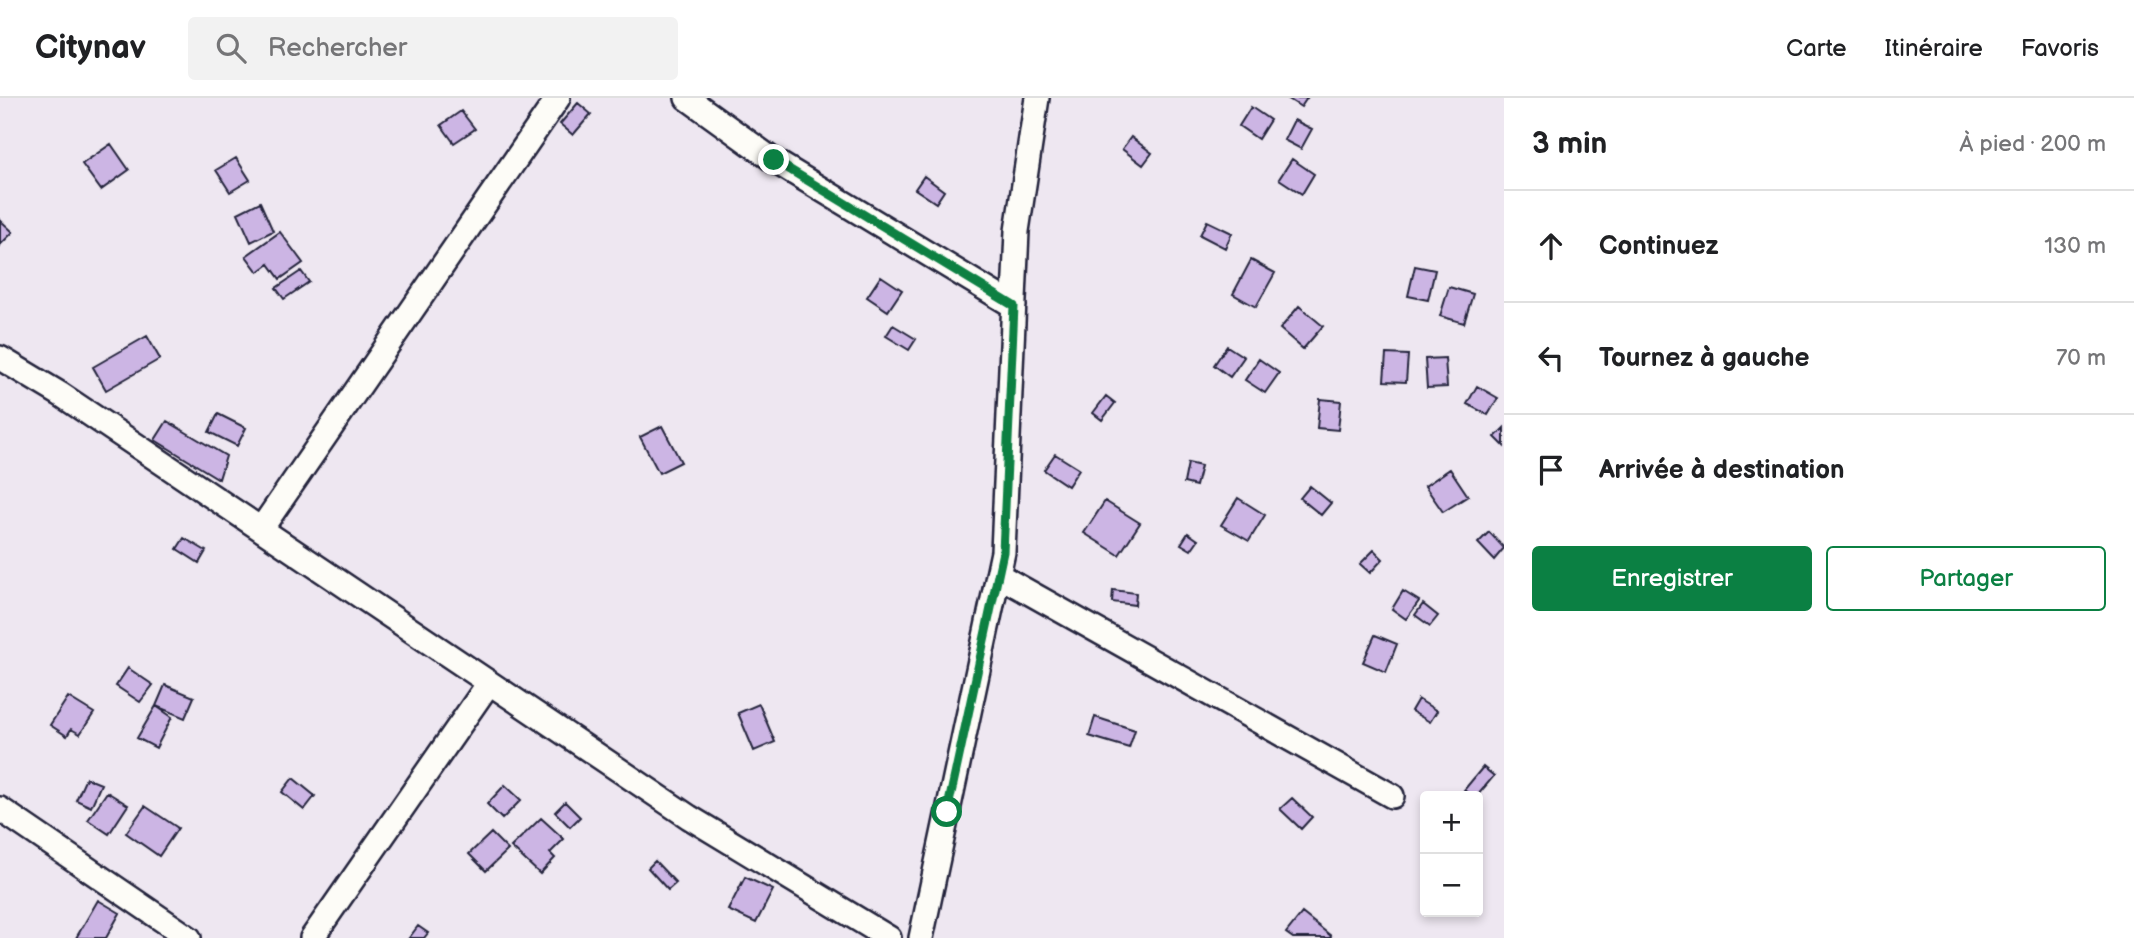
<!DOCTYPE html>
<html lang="fr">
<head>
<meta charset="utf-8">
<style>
	body { margin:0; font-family:"Balsamiq Sans",sans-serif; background:#f2f2f2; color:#202124 }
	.controls { position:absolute; right:21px; bottom:21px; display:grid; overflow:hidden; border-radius:7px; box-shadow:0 4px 10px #0003 }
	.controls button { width:63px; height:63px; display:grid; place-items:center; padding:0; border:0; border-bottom:2px solid #e0e0e0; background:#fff; color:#202124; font:35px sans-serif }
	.stop { position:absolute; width:21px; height:21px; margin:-16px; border:5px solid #0b8043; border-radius:50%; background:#fff }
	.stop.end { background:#0b8043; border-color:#fff; box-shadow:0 2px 7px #0008 }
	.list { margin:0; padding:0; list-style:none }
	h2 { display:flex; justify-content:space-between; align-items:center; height:91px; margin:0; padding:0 28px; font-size:30px }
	h2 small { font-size:23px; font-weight:400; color:#757577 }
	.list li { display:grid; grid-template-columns:46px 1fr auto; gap:21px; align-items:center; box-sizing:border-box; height:112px; padding:0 28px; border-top:2px solid #e0e0e0 }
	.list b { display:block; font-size:26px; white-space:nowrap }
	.list em { font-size:23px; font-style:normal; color:#757577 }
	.actions { display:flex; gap:14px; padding:21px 28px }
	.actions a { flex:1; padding:16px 0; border:2px solid #0b8043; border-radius:7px; text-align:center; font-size:24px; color:#0b8043 }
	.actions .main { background:#0b8043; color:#fff }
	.icon { flex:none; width:38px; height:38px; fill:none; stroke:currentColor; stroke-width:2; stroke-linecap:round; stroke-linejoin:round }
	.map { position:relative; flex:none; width:1504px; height:840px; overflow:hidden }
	header { display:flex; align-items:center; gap:42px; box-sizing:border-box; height:98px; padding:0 35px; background:#fff; border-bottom:2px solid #e0e0e0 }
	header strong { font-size:33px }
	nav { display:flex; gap:38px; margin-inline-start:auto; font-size:24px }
	.search { width:490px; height:63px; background:#f2f2f2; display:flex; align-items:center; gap:18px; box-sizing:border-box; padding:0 24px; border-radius:7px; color:#757577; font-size:26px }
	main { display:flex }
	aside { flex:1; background:#fff }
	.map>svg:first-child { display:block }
</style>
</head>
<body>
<header>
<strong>Citynav</strong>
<div class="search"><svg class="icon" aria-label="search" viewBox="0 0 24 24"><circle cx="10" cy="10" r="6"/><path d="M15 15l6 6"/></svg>Rechercher</div>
<nav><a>Carte</a><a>Itinéraire</a><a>Favoris</a></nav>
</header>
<main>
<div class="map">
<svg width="1504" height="840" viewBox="0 0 1504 840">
	<rect width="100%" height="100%" fill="#eee7f1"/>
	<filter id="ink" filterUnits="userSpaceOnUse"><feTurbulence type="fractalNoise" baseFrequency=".0143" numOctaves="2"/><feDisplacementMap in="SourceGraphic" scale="14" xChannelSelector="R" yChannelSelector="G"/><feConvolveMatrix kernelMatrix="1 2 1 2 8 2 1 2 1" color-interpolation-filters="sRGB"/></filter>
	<g filter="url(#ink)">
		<path fill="#ccb5e4" stroke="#22223b" stroke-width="2" d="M1287,0H1307L1301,9Z
			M578,5L591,16L573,37L560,26Z
			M1251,9L1270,22L1258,41L1239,28Z
			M461,13L475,31L454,45L441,27Z
			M1294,22L1312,31L1301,51L1284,42Z
			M1131,39L1152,55L1143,67L1122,51Z
			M111,46L129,72L101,92L82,66Z
			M236,60L250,82L230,94L216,72Z
			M1292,61L1314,76L1302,96L1279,81Z
			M924,78L944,93L936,105L915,91Z
			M260,104L273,133L251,144L238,115Z
			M0,122L13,134L0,147Z
			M1207,123L1232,135L1225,150L1200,137Z
			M280,134L303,165L280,181L269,166L258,174L246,158Z
			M1251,162L1275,175L1256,209L1233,196Z
			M1415,168L1435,172L1428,202L1408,198Z
			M301,173L309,184L284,201L276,190Z
			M881,178L902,192L888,213L867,199Z
			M1449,189L1473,196L1464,225L1440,218Z
			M1299,208L1323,228L1303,251L1280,231Z
			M893,227L916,241L909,252L886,238Z
			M147,238L160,261L106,292L93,269Z
			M1227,248L1244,259L1230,279L1214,267Z
			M1386,256L1408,257L1406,284L1384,283Z
			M1445,260L1447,289L1427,290L1425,261Z
			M1259,261L1279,275L1265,295L1245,282Z
			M1477,288L1498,300L1488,317L1467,306Z
			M1106,298L1115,305L1102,322L1093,315Z
			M1320,301L1341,303L1338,332L1317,330Z
			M218,316L246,330L237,348L209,334Z
			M167,323L226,358L219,381L155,342Z
			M662,328L681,364L659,375L640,339Z
			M1504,330V348L1495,339Z
			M1055,356L1079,371L1068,388L1044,372Z
			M1188,365L1201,368L1196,388L1184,385Z
			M1450,371L1468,398L1443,414L1425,388Z
			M1310,388L1331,405L1321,417L1300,400Z
			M1238,400L1265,417L1249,443L1221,427Z
			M1105,403L1140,425L1119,457L1084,435Z
			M1489,434L1504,450L1494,462L1478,445Z
			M1188,435L1198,442L1191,452L1181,446Z
			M184,440L206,453L199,465L177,451Z
			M1374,452L1383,461L1370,475L1360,466Z
			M1113,492L1136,495L1135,507L1112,504Z
			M1403,493L1419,503L1406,521L1392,511Z
			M1423,506L1438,518L1430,528L1415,517Z
			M1375,537L1397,546L1386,574L1363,564Z
			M128,570L153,587L140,604L116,588Z
			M165,587L194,599L185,620L156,608Z
			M68,599L94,615L80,636L71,631L67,638L50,627Z
			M1418,601L1437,613L1430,624L1411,613Z
			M759,606L775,644L754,653L738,615Z
			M156,608L172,619L156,650L137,640Z
			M1095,619L1135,632L1129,650L1089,638Z
			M1483,669L1494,678L1477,698H1472L1464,692Z
			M86,680L101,686L91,709L76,702Z
			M293,680L315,698L304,712L282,694Z
			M505,687L521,702L502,721L487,706Z
			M107,694L128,707L109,736L88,722Z
			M1292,700L1312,719L1301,731L1280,711Z
			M565,704L580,719L570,729L555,714Z
			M145,708L178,730L159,758L126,735Z
			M541,720L564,741L550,755L555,760L540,776L511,749Z
			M491,735L508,752L486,773L469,756Z
			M655,763L676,785L668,792L648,770Z
			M745,779L773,792L756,825L728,812Z
			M98,802L120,815L106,840H76Z
			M1302,815L1331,838L1330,840H1293L1286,835Z
			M418,828L428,835L424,840H409Z"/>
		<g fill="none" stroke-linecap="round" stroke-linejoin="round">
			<g stroke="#22223b" stroke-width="28">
				<path id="minor" d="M687,0L773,62L1014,208
					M0,260L60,296L689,719L889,840
					M261,431L558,0
					M998,477L1392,698
					M0,711L189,840
					M312,840L489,585
					M921,840L1003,454L1017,133L1037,0"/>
			</g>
			<use href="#minor" stroke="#fdfcf7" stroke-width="23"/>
		</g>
	</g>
	<g fill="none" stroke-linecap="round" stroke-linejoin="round" filter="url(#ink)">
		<path stroke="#0b8043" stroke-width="9" d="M774,62L1014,208L1003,454L947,714"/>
	</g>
</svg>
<div class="controls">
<button>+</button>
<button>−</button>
</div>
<div class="stop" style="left:947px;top:714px"></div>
<div class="stop end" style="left:774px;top:62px"></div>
</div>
<aside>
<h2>3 min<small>À pied · 200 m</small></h2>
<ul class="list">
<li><svg class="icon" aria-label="ahead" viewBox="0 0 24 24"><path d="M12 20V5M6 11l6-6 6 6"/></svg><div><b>Continuez</b></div><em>130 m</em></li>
<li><svg class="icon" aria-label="left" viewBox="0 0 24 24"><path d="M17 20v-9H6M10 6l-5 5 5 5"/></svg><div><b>Tournez à gauche</b></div><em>70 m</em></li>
<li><svg class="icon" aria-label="arrive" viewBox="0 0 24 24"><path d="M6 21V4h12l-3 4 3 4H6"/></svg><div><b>Arrivée à destination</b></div></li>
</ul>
<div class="actions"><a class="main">Enregistrer</a><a>Partager</a></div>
</aside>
</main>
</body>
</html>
